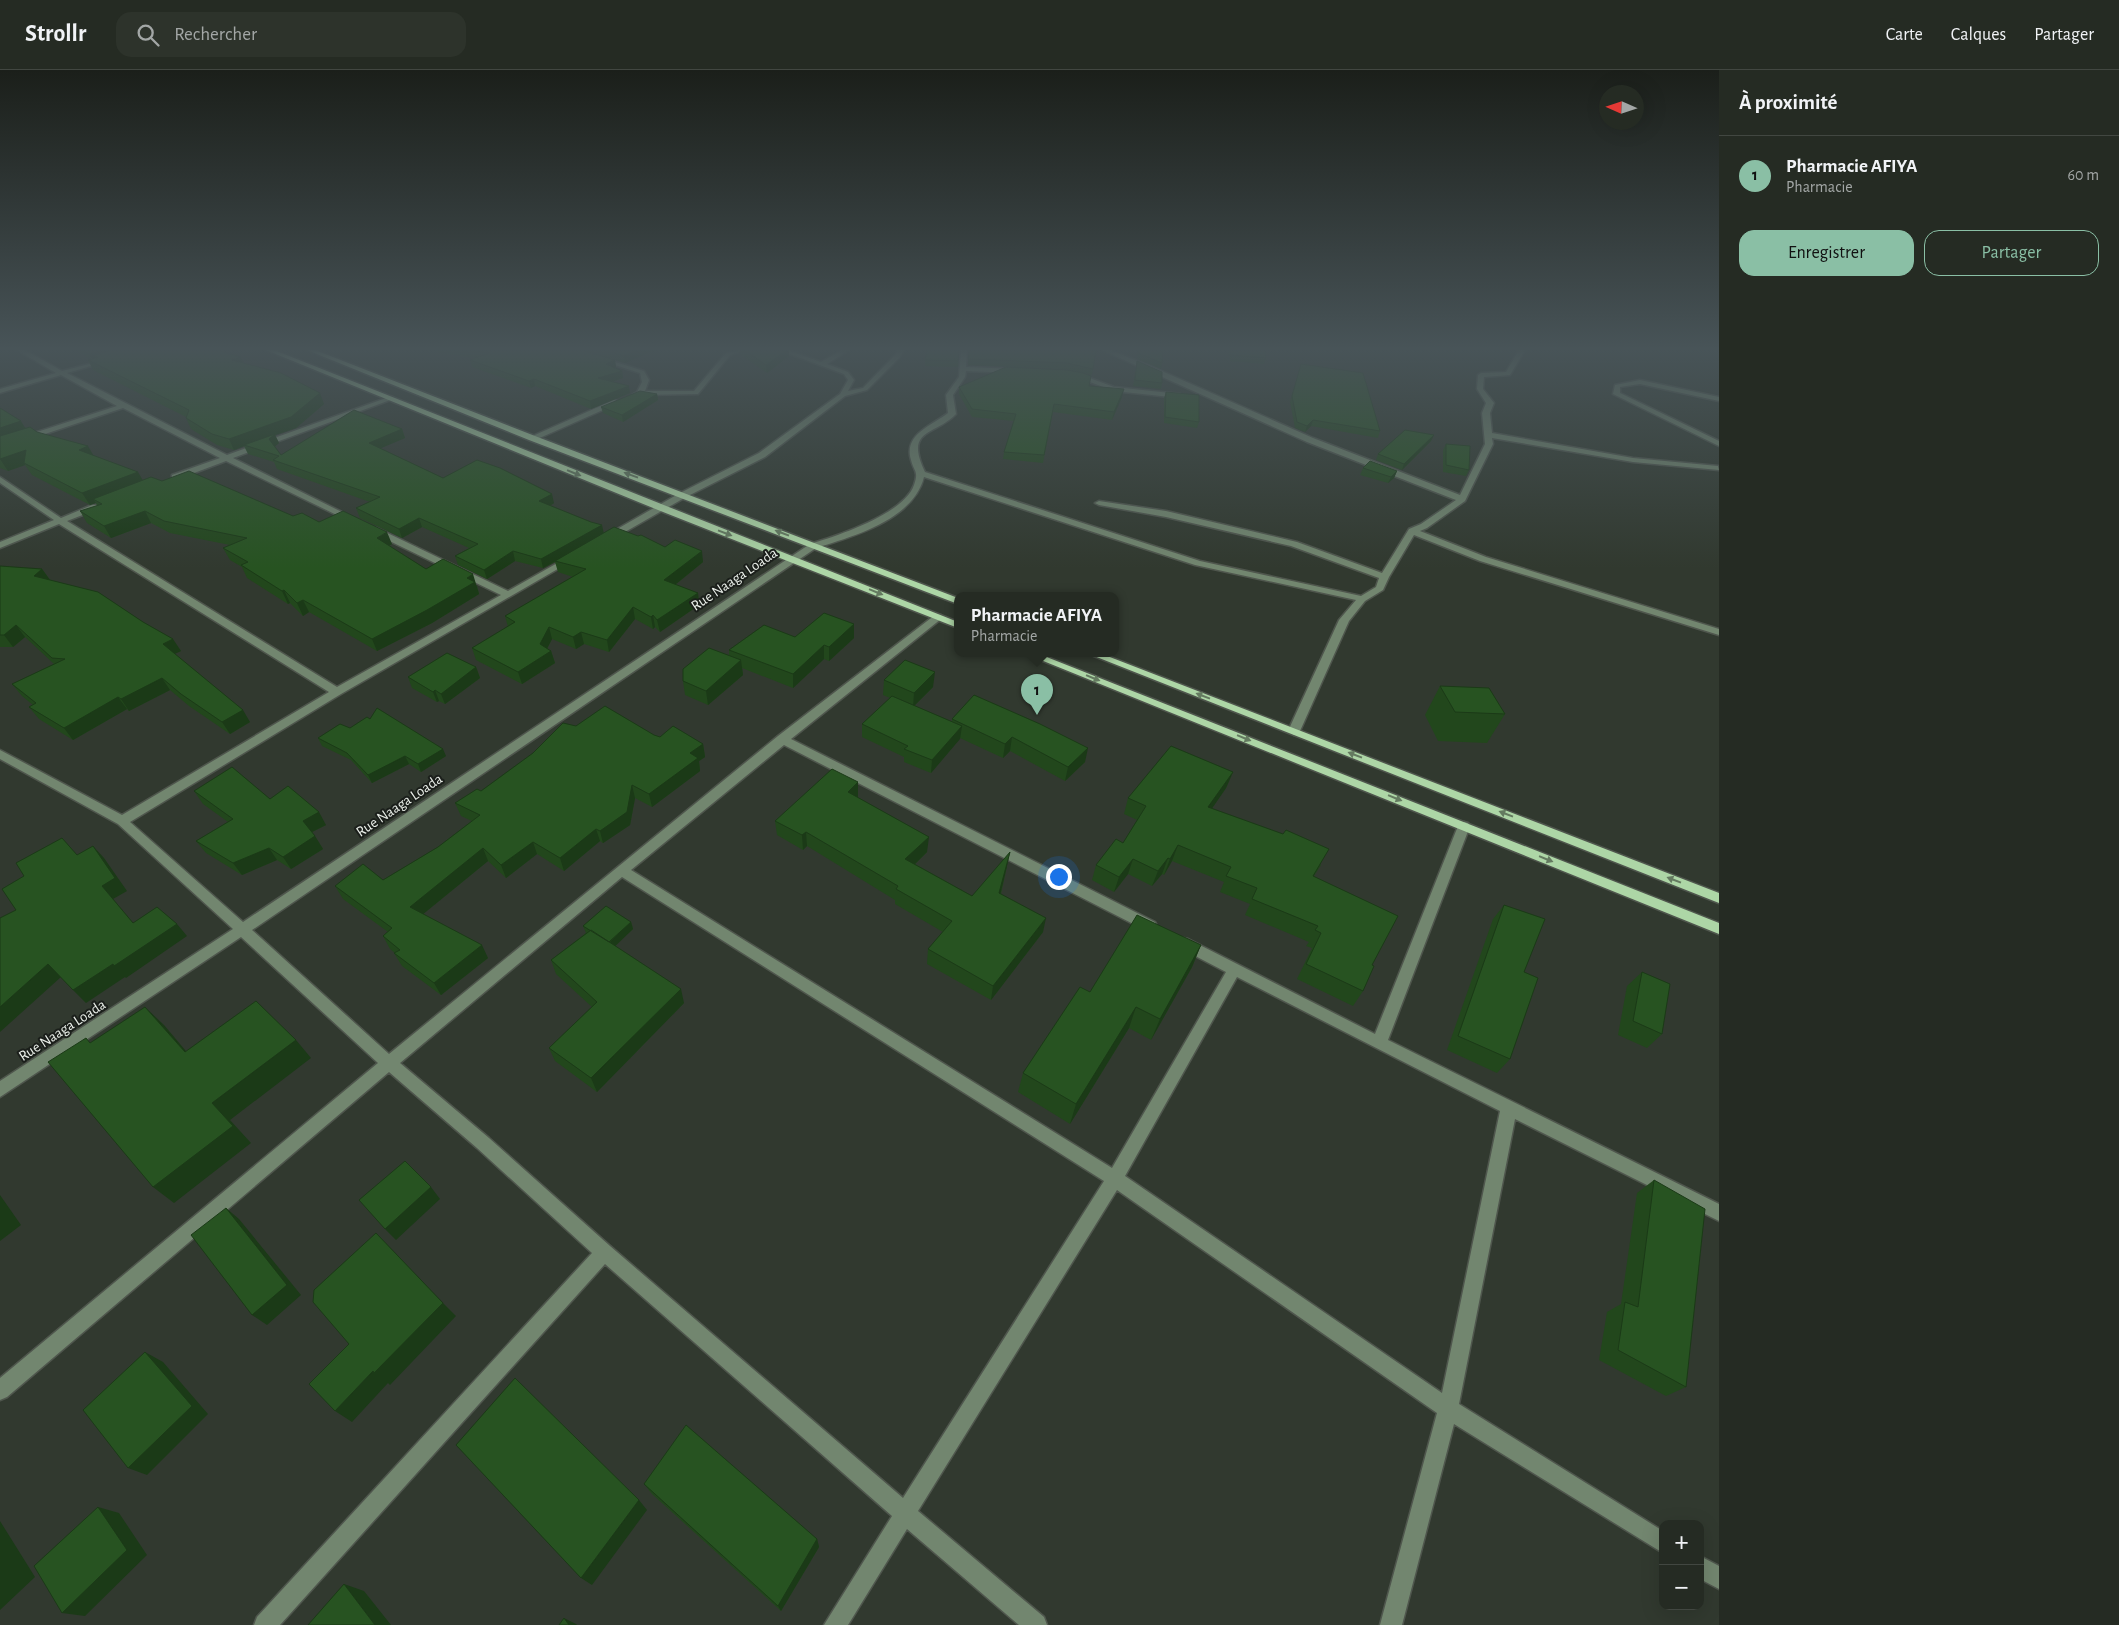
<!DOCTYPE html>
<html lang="fr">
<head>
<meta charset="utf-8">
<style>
	body { margin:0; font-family:"Alegreya Sans",sans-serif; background:#2d332b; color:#f1f3f6 }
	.controls { position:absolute; right:15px; bottom:15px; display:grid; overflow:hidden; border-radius:10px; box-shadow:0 5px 20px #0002 }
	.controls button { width:45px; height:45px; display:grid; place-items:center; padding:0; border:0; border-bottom:1px solid #424741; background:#252b23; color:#f1f3f6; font:25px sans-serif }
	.compass { position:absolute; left:1599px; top:15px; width:45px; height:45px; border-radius:50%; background:#252b23; box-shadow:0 5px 20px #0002; rotate:273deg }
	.you { position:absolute; left:1058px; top:806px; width:18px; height:18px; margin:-12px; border:4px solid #fff; border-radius:50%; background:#1a73e8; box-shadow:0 0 0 8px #1a73e833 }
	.badge { display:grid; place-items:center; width:32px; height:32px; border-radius:50%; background:#8abfa5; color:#111; font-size:16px; font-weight:700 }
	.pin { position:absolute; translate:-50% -41px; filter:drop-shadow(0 1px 2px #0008) }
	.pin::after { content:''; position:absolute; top:26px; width:18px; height:15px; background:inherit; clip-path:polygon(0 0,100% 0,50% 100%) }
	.popup { position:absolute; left:954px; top:522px; width:165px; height:65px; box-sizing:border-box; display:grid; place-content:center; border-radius:10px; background:#252b23; filter:drop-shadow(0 1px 4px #0005); font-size:16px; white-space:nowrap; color:#a3a7a6 }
	.popup b { font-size:19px; color:#f1f3f6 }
	.popup::after { content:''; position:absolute; left:50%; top:100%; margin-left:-10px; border:10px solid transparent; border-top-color:#252b23 }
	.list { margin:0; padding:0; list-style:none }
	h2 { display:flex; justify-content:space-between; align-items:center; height:65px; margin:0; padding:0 20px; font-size:21px }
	h2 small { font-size:16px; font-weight:400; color:#a3a7a6 }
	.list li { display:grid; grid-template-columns:32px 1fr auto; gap:15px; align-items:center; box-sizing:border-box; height:80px; padding:0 20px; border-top:1px solid #424741 }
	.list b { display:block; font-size:19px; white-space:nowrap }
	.list p { margin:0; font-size:16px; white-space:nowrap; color:#a3a7a6 }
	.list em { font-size:16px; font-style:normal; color:#a3a7a6 }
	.actions { display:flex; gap:10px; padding:15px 20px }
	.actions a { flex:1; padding:11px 0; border:1px solid #8abfa5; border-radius:15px; text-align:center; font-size:18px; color:#8abfa5 }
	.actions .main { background:#8abfa5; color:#111 }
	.icon { flex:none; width:28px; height:28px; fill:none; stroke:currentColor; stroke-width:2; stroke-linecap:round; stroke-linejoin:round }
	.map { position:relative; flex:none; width:1719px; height:1555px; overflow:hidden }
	header { display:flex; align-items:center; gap:30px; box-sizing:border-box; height:70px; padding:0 25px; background:#252b23; border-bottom:1px solid #424741 }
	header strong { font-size:24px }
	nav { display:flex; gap:28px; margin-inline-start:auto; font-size:18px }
	.search { width:350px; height:45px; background:#2d332b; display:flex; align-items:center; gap:12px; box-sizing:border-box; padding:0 18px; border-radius:15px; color:#a3a7a6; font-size:19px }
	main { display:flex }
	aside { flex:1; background:#252b23 }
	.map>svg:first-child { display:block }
</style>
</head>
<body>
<header>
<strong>Strollr</strong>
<div class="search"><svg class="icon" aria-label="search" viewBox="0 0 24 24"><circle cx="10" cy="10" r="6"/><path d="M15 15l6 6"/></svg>Rechercher</div>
<nav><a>Carte</a><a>Calques</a><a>Partager</a></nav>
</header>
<main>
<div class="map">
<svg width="1719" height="1555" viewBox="0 0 1719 1555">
	<rect width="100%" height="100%" fill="#31392f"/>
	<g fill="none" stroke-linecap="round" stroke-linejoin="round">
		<g stroke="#4f564d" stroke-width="3">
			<path id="minor" d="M17,280H25L62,301L108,289V291L67,303L227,385L389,327H393V329L233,388L358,450L351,452L226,391L178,409H172V405L220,388L123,338L0,379V374L117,336L61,305L0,323V319L56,303Z
				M568,280H577L644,301L649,310L645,321H694L726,283L744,280L730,285L698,324L641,325L635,327L632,325L637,322L642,312L640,303Z
				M779,280H788L821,292L842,280H849L827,294L848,302L854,310L848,321L863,318L894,286L898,280H904L899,288L867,320L845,326L765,387L686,427L611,470H605V466L680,423L759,383L840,324L848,310L844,304Z
				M961,280H967L966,297L1016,299L1019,301L1016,303L966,301L965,307L953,325L956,344C935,366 904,358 925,402L1200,491L1361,526L1376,517L1379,508L1291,476L1166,447L1099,435L1095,433L1099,431L1166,441L1297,472L1382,503L1409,459L1421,454L1456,430L1307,372L1102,280H1110L1155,298L1313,368L1460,425L1485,374L1482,343L1486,333L1477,319L1478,305L1481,303L1506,302L1519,280H1525L1510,305L1484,307L1483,319L1494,333L1490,343L1492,363L1633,388L1718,396L1719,400L1633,392L1492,368L1493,374L1465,431L1427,458L1420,461L1486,487L1719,559V565L1480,491L1414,465L1389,507L1383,520L1365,531L1349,551L1300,661L1294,665L1288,661L1339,550L1356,530L1195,495L924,407C913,450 854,466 816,478L252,860L389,984L778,666L935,545H941V549L791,669L1155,852L1157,856L1155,860L1150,861L1145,860L784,675L631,800L1112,1098L1226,902L1178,877L1176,873L1178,869L1183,868L1188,869L1375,964L1458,756L1464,752L1468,753L1470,756L1388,970L1719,1134V1151L1515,1049L1459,1334L1663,1461V1483L1454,1354L1402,1555H1380L1437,1343L1117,1120L918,1441L1044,1547L1047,1555H1019L907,1459L848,1555H824L892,1446L605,1194L280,1555H254L257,1547L592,1183L477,1078L389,1002L7,1327L0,1330V1308L378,993L241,867L0,1027V1011L233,859L118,754L0,689V680L122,745L329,622L59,454L0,478V472L54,450L0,413V407L61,448L92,435H98V439L67,451L337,617L501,525L371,462V458H377L508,521L568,487H574L575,489L341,624L130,752L243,852L810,474C837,466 904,444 914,415C919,401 914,402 911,390C903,364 933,355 948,343L946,325L959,307ZM622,807L1104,1111L903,1428L610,1176L489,1068L400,993ZM1237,907L1500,1041L1442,1323L1125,1106Z
				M1076,303L1114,317L1180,324L1184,326L1180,328L1114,321L1074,306V304Z
				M1640,310L1719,327V331L1640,314L1620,317V323L1719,371V376L1613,324L1615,315Z
				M614,330L621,332L535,370L528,368Z
				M1700,1486L1719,1496V1519L1700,1509Z"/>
		</g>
		<g stroke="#4f564d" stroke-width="3">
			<path id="major" d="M266,280H274L958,552V558L658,440Z
				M307,280H315L535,366L958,528V534L529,370Z
				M1026,584H1039L1719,853V864Z
				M1089,584H1102L1719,823V833Z"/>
		</g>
		<use href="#minor" fill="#72866f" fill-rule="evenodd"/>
		<use href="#major" fill="#add6a6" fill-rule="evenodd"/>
	</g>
	<path fill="#22471c" d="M77,280H217L241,287L243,293L324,334L296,358L275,365L279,373L275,376L281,385L402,359L405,368L380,378L443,408L554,433L550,436L604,463L665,477L703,492L675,515L698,523L699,535L660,562L655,557L653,559L635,549L609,582L584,574L576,579L552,569L547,579L551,581L555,593L522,614L476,590L472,578L508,557L505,546L573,507L558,502L555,492L543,498L515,491L487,509L458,495L455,486L469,478L422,457L402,468L360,448L356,438L370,432L277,399L274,392L248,384L244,376L234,380L217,375L191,359L186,348V347L93,300L88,290L91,289Z
		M434,280H582L615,290L616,297L615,298L622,301L623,308L612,312L630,323L591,339L535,316L531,318L472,297L470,290L476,288L435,282Z
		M583,280H655L625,293Z
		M740,280H789V286L767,303L740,284Z
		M959,280L958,297L925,296V290Z
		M969,280H1096L1092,305L1084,303L1090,316L1122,327L1112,350L1053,342L1043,393L1003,389L1004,382L1014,351L972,347L959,324V317L1077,302L1066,299L968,295Z
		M1138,280H1163L1162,293L1161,299L1137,289Z
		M1229,280H1265L1266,288L1264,294L1230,291Z
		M1137,291L1162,313L1161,319L1133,316Z
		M1301,294L1380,361L1378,368L1311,356L1305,362L1295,358L1290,332Z
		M1166,322L1199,352L1197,358L1164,353V328Z
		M657,324L658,330L623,352L603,343L601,337Z
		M0,338L26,358L37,362L93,385L143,410L162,411L293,446L319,452L392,474L389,476L426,499L477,516L479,524L432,553L377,581L309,542L303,546L290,533L288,534L247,508L242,497L230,490L223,478L230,475L170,463L151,453L111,468L87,453L80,441L97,436L96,433L90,435L32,405L25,395L8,401L0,398Z
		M1434,365L1431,371L1402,400L1376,390L1378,384Z
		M1446,374L1469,400L1466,406L1443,402V380Z
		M1363,398L1397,401L1394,408L1388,413L1360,405Z
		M0,496L42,499L50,510L181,581L174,584L250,652L230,664L189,636L170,620L129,641L127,639L73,670L39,649L29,637L33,635L22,626L12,614L54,594L25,567L13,577H0Z
		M854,554V568L829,591L824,589L793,618L742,598L743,605L708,635L685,625L683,611L729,586V580Z
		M476,597L480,608L445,634L439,631L437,632L412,618L408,607Z
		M884,610L933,617L914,636L952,652V649L974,625L1085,692L1065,711L1010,681L1003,688L960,668L931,703L904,692V687L862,667V654L890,628L883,625Z
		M1440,616L1505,644L1487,673L1438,671L1425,645Z
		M576,656L654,665L660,667L703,674L705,687L699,691L700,701L652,737L635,728L630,755L603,773L600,771L564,801L537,784L506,808L488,791L423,844L488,888L441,925L402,896L394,883H395L390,879L383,866L388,862L343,829L335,816L383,810L438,777L472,751L461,746L455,733L481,721Z
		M350,658L446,686L421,702L409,694L372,713L351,690L322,676L318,668Z
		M1233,702L1226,718L1212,738L1321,795L1314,806L1372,895L1363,921L1353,936L1297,909L1312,878L1306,876L1309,872L1245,845L1250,834L1220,822L1224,812L1172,791L1164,805L1162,804L1152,816L1128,804L1114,822L1092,810L1096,795L1123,773L1137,750L1124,744L1128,728Z
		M858,712V728L927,782L915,794L972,826L1007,796L1001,824L1043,862L991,930L927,894L928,879L943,862L895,834V830L807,776L803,780L777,765L775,751Z
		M194,721L270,729L326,755L312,762L323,779L291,799L277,790L242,805L206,783L196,771L228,752L203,734Z
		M1504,835L1524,902L1510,989L1497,1003L1447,980L1493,849Z
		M631,852L633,859L615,876L684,933L597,1022L555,991L549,978L592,937L556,904L551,890L586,863L583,856Z
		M1201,875L1192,897L1151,970L1129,958L1070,1054L1018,1022L1023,1003L1090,922Z
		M1642,902L1662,964L1647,978L1618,965L1627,916Z
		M1654,1110L1686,1317L1666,1326L1599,1290L1607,1242L1621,1234L1637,1123Z
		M644,1414L817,1469L819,1477L781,1541L652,1424Z"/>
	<path fill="#1b3a17" d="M103,280H120L98,287L95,285L97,289L93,290L89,284Z
		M638,280H655L625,293L624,286Z
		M787,280H789V286L767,303L766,295Z
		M241,287L245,297L232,290Z
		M615,290L616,297L608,301L606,294Z
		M622,301L623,308L600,315L598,308Z
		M534,309L535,316L531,318L529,311Z
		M629,316L630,323L591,339L590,331Z
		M1124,319L1122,327L1112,350L1114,342Z
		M320,323L324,334L296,358L275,365L279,373L273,378L244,375V376L234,380L229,369Z
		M657,324L658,330L623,352L622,345Z
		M1313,350L1311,356L1305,362L1307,356Z
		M21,351L28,363L0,372V358Z
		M402,359L405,368L372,382L369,373Z
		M1434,365L1431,371L1402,400L1404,394Z
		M88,376L95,388L79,380Z
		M26,380L24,393L25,395L8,401L0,389Z
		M1397,401L1394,408L1388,413L1391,407Z
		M138,402L145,414L93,429L96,433L90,435L82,423Z
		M552,424L554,433L542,441L539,431Z
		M145,441L151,453L111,468L104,456Z
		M419,448L422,457L402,468L399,459Z
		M602,455L604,464L543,498L541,489Z
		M387,462L392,474L381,480L377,468Z
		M513,481L515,491L487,509L484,500Z
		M702,481L703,492L666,522L664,510Z
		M42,499L50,510L34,506Z
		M473,504L479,524L432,553L377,581L372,569Z
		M284,520L290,533L288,534L282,521Z
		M698,523L699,535L660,562L657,550Z
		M303,530L309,542L303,546L297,533Z
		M633,537L635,549L609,582L607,570Z
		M653,545L655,557L653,559L651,547Z
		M854,554V568L829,591V577Z
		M16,555L25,567L13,577L4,565Z
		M549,557L552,569L543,586L540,574Z
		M581,562L584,574L576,579L573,567Z
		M173,569L181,581L170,586L163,574Z
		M824,575V589L793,618V604Z
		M551,581L555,593L522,614L518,602Z
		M741,590L743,605L708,635L706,621Z
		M476,597L480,608L445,634L441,624Z
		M935,602L933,617L913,637L914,623Z
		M162,608L170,620L129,641L121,629Z
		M435,620L439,631L437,632L433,622Z
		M118,627L127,639L73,670L64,658Z
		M243,640L250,652L230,664L222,652Z
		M962,656L960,669L931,703L932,690Z
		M1012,667L1010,681L1003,688L1005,674Z
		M703,674L705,687L699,691L700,701L652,737L649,724L690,683Z
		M1088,678L1085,692L1065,711L1068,697Z
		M443,679L446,686L421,702L418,694Z
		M405,686L409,694L372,713L368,705Z
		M1233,702L1226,718L1202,753L1208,737Z
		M858,712V727L848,737V722Z
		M632,715L635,728L630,755L603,773L600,761Z
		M319,742L326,755L310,763L303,751Z
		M596,759L600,771L564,801L560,788Z
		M806,762L807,776L803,780L802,765Z
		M315,766L323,779L291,799L283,787Z
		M929,767L927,782L905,804V789Z
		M533,772L537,784L506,808L501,795Z
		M1178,775L1172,791L1164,805L1170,789Z
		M93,776L104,788L127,821L113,829L144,866L102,816Z
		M269,778L277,790L242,805L233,793Z
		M483,778L488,791L417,849L410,837Z
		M1010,782L1007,796L997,838L999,823Z
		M1168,788L1162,804L1152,816L1158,801Z
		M1133,789L1128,804L1114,822L1119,807Z
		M1046,848L1043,862L991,930L993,916Z
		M631,852L633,859L611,880L609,873Z
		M177,854L187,866L126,908L114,896Z
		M482,875L488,888L441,925L434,913Z
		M1201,875L1192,897L1151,970L1160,949Z
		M48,894L61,907L0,962V937Z
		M113,894L125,907L86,933L73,920Z
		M681,919L684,933L597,1022L591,1008Z
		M145,937L164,955L202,1000L185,982Z
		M1136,937L1129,958L1070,1054L1076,1034Z
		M296,970L311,988L230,1050L251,1073L174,1133L153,1117L212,1033Z
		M431,1117L440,1129L396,1170L385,1159Z
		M0,1125L21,1155L0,1171Z
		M226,1138L239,1149L301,1225L267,1255L252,1245Z
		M443,1233L456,1246L390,1315L388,1313L352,1352L335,1341L373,1301Z
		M145,1282L163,1292L208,1344L147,1405L128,1398Z
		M639,1430L647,1440L592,1515L581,1508Z
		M98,1437L119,1443L147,1485L85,1546L62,1543Z
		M0,1451L35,1507L0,1540Z
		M817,1469L819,1477L781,1541L778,1536Z
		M344,1514L364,1521L391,1555H375Z
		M564,1548L576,1554L577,1555H569Z"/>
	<path fill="#275321" stroke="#1b3a17" d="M83,280H103L89,284Z
		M112,280H217L241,287L232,290L281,303L320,323L291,347L229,369L212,364L186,348L189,340L88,290L98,287L95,285Z
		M467,280H582L615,290L606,294L622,301L598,308L629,316L590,331L534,309L529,311L470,290L489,283Z
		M604,280H638L624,286Z
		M744,280H787L766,295Z
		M927,280H959L958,291L925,290Z
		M969,280H1096L1093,299L1067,293L968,289Z
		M1138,280H1163L1162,293L1138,283Z
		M1231,280H1265L1266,288L1231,285Z
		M1137,291L1162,302V313L1135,310Z
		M1301,294L1363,303L1380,361L1313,350L1307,356L1297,352L1292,326Z
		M1006,297L1067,300L1083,303L1091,306L1089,316L1124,319L1114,342L1054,334L1044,385L1004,382L1016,344L972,339L959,317Z
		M640,321L657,324L622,345L601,337Z
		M1166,322L1199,325V352L1165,347Z
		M0,338L21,351L0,358Z
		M354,340L402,359L369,373L443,408L477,390L500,398L552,424L539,431L591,452L602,455L541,489L513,481L484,500L455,486L478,474L419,448L399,459L356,438L380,427L273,390L279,386L244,375L275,364L269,369L281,385Z
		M30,357L37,362L88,376L79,380L138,402L82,423L24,393L26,380L0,389V366Z
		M1405,360L1434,365L1404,394L1378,384Z
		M1446,374L1470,376L1469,400L1446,395Z
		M1370,391L1397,401L1391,407L1363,398Z
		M189,401L293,446L302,443L319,452L343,441L387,462L377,468L426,499L443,489L473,504L467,508L475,512L427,540L372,569L303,530L297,533L284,520L282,521L241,495L248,492L223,478L247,468L164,451L145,441L104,456L80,441L102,434L93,429L151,407L162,411Z
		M614,457L638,466L641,465L665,477L675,470L702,481L664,510L698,523L657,550L653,545L651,547L633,537L607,570L581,562L573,567L549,557L540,574L551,581L518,602L472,578L515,552L505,546L586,499L555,491Z
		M0,496L42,499L34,506L98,522L143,552L173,569L163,574L243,640L222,652L181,624L162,608L121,629L118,627L64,658L29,637L36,633L12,614L65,589L52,588L16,555L4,565H0Z
		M824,543L854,554L829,577L824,575L793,604L729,580L764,555L795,567Z
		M709,578L741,590L706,621L683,611V599Z
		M447,583L476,597L441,624L435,620L433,622L408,607Z
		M905,590L935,602L914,623L884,610Z
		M1440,616L1489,618L1505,644L1455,642Z
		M974,625L1040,654L1088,678L1068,697L1012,667L1005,674L952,649Z
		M892,626L962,656L932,690L904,679L908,676L862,654Z
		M605,636L654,665L660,667L673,656L703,674L690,683L698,688L649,724L632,715L627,742L600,761L596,759L560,788L533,772L501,795L483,778L410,837L482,875L434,913L394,883L400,880L383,866L392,858L335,816L363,794L383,810L438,777L480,745L455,733L477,719L481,721L533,683L563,653L576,656Z
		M377,638L443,679L418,694L405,686L368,705L347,683L318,668L340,654L350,658L367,647L370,649Z
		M1171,676L1233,702L1208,737L1283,764L1286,760L1329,779L1313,806L1398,846L1372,895L1374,896L1363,921L1306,894L1321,863L1315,860L1318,856L1252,829L1257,818L1226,806L1231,797L1178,775L1170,789L1168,788L1158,801L1133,789L1119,807L1096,795L1116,769L1123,773L1146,736L1128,728Z
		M232,697L270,729L288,716L319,742L303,751L315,766L283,787L269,778L233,793L196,771L233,749L194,721Z
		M832,699L858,712L848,722L929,767L905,789L972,826L1010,782L999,823L1046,848L993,916L928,879L952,851L896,819L898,816L806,762L802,765L775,751Z
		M62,768L77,785L93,776L115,808L102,816L133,853L157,837L177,854L114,896L113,894L73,920L48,894L0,937V848L16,840L2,819L24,806L16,793Z
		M1504,835L1545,849L1524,902L1538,908L1510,989L1458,966Z
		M606,836L631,852L609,872L583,856Z
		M1137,845L1201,875L1160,949L1136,937L1076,1034L1023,1003L1080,917L1090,922Z
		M591,860L681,919L591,1008L549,978L597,932L551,890Z
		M1642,902L1670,914L1662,964L1633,951Z
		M256,931L296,970L212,1033L233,1056L153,1117L48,992L86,968L90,973L145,937L185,982Z
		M405,1091L431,1117L385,1159L359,1130Z
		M1654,1110L1705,1139L1686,1317L1618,1280L1625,1232L1638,1237Z
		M226,1138L287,1215L252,1245L191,1165Z
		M376,1163L443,1233L374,1303L373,1301L335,1341L309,1314L349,1274L313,1232L314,1220Z
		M145,1282L192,1336L128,1398L83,1340Z
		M515,1308L639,1430L581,1508L456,1375Z
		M686,1355L817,1469L778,1536L644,1414Z
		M98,1437L127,1480L62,1543L34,1496Z
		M344,1514L375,1555H308Z
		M564,1548L569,1555H559Z"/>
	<defs><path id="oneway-solid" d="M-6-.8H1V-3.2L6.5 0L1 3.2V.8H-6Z" transform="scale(1.25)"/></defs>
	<g fill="#647a60">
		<use href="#oneway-solid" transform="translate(574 403) rotate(22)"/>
		<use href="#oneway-solid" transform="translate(631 405) rotate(-160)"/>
		<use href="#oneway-solid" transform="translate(725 463) rotate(21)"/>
		<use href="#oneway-solid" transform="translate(782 463) rotate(-159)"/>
		<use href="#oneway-solid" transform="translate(876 522) rotate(22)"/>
		<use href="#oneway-solid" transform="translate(1093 608) rotate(22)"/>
		<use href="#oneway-solid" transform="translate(1203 626) rotate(-159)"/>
		<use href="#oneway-solid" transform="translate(1244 668) rotate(22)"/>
		<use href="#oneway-solid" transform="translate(1355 685) rotate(-159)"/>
		<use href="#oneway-solid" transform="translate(1395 728) rotate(22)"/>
		<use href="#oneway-solid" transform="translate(1506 744) rotate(-159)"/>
		<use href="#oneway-solid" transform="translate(1546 789) rotate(22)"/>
		<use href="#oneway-solid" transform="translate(1674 810) rotate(-159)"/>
	</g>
	<linearGradient id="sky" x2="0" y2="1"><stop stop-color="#1b1f1a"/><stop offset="0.56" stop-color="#485458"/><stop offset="1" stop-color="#485458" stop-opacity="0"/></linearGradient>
	<rect width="1719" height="498" fill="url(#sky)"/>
	<g text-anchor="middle" stroke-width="4" stroke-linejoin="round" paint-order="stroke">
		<g font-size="15" fill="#ebf0ea" stroke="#1b1f1b">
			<text transform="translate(734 509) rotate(-34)" y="5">Rue Naaga Loada</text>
			<text transform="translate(399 735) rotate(-34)" y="5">Rue Naaga Loada</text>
			<text transform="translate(62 960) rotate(-33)" y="5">Rue Naaga Loada</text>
		</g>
	</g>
</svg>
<div class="controls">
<button>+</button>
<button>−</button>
</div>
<svg class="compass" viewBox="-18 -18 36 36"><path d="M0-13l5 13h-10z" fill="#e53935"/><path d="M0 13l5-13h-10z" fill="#a3a7a6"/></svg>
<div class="you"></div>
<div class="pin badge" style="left:1037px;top:645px">1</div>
<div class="popup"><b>Pharmacie AFIYA</b>Pharmacie</div>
</div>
<aside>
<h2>À proximité<small></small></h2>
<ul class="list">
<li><span class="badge">1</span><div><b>Pharmacie AFIYA</b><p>Pharmacie</p></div><em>60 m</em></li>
</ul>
<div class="actions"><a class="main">Enregistrer</a><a>Partager</a></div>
</aside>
</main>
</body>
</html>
